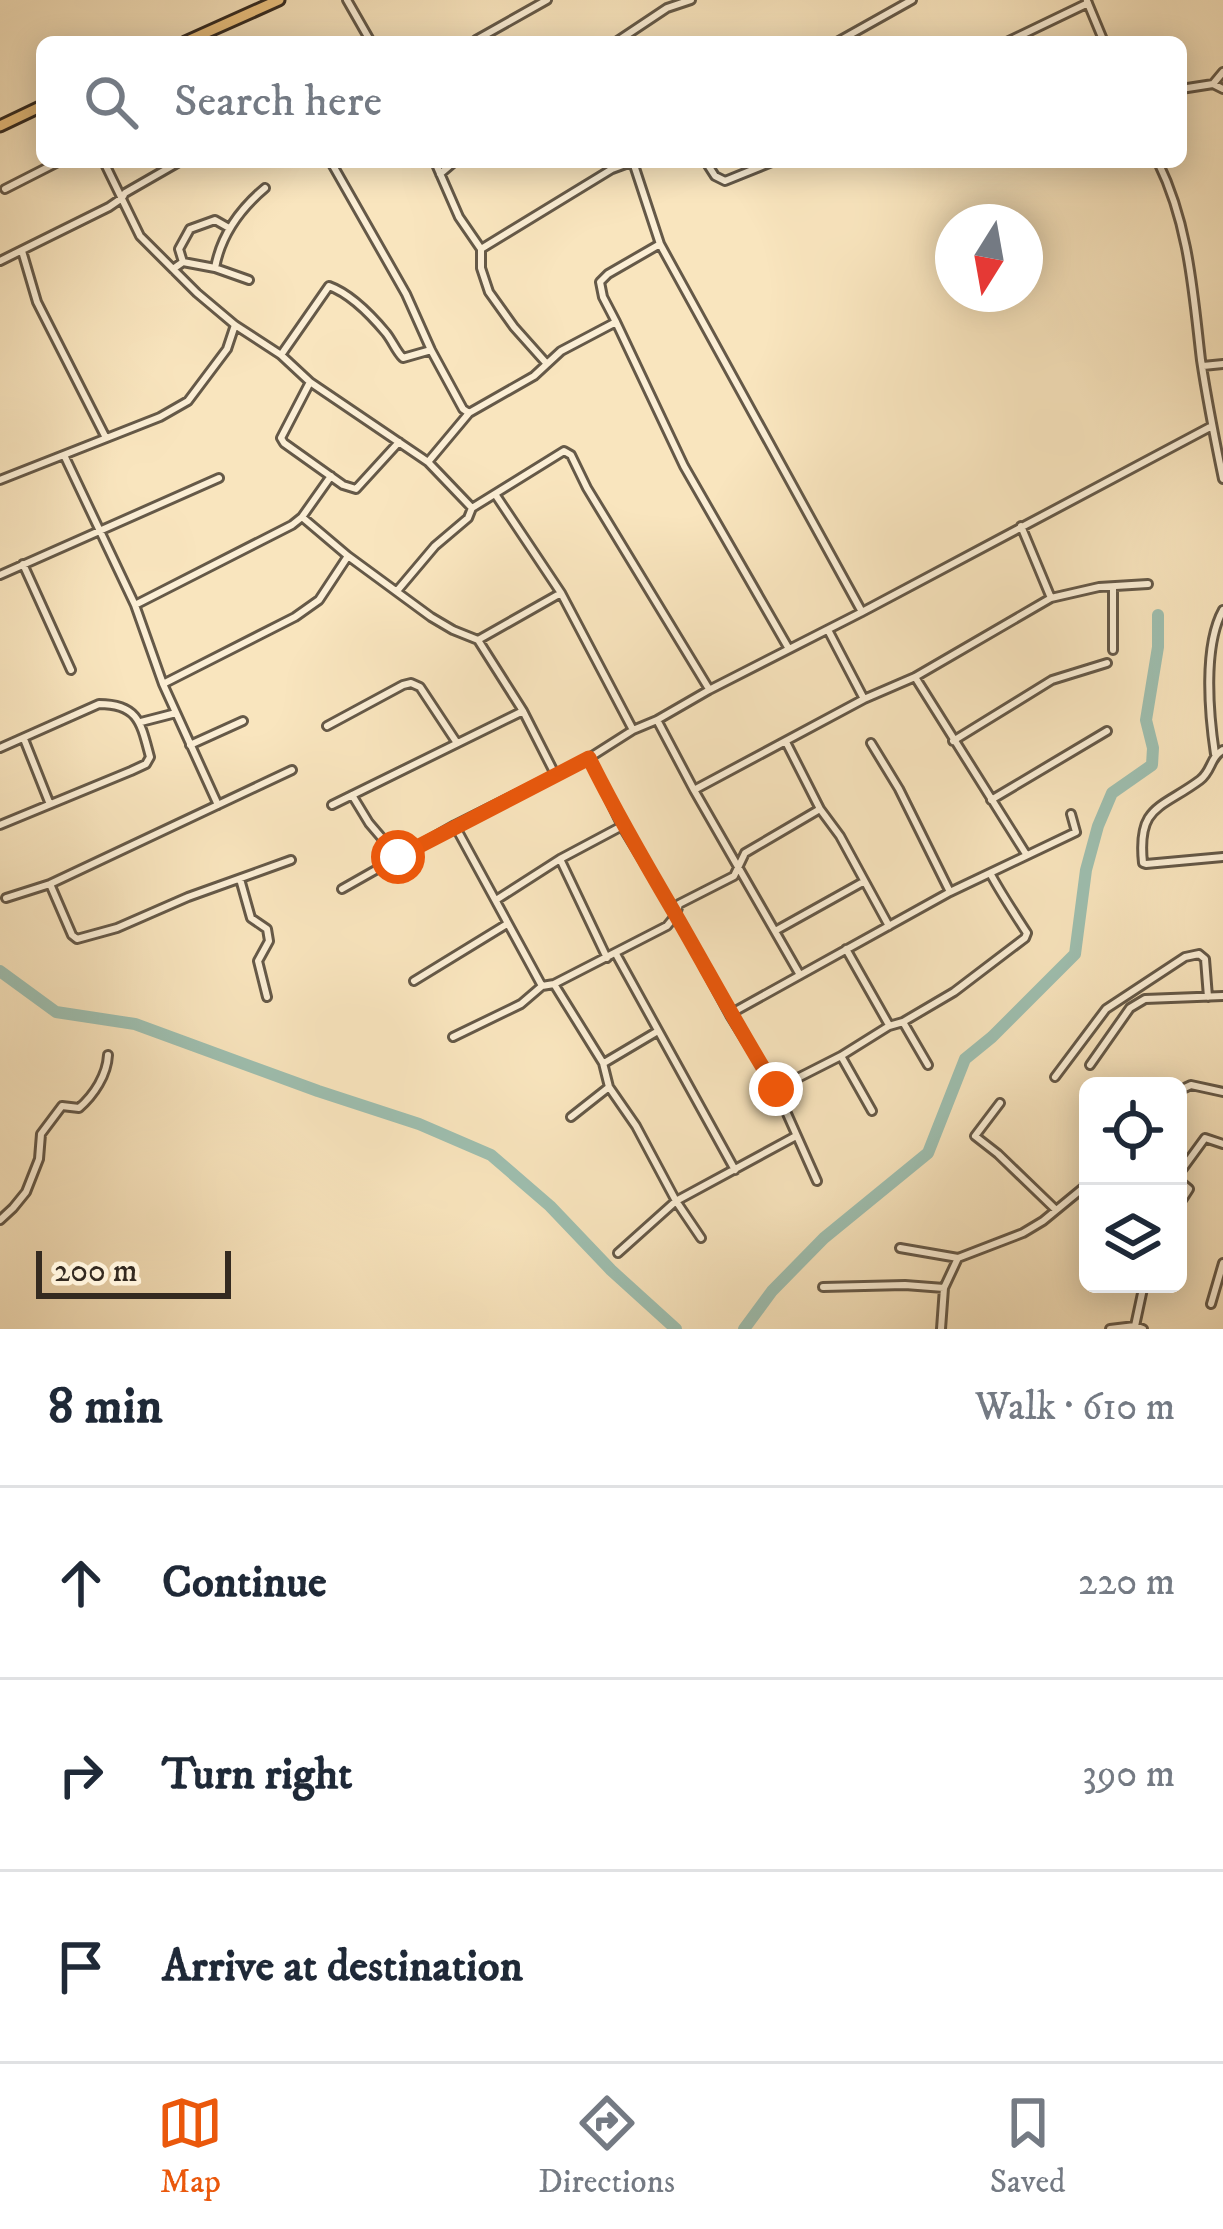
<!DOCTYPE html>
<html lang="en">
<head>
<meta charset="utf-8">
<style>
	body { margin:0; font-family:"IM FELL DW Pica",serif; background:#f6f6f7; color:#1f2937 }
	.controls { position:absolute; right:36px; bottom:36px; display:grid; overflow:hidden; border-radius:18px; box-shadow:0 6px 30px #0003 }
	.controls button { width:108px; height:108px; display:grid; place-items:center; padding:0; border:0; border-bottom:3px solid #e0e1e3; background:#fff; color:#1f2937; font:60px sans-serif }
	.compass { position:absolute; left:935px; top:204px; width:108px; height:108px; border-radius:50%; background:#fff; box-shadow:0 6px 30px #0003; rotate:191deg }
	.scale { position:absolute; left:36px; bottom:30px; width:195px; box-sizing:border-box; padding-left:12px; border:6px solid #342a20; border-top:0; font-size:33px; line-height:42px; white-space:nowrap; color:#342a20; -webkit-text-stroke:9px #fbeed5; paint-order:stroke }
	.stop { position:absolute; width:36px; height:36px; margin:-27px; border:9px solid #ea580c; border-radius:50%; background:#fff }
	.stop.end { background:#ea580c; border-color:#fff; box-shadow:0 3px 12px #0008 }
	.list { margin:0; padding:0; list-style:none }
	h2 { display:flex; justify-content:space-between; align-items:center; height:156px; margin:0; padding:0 48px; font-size:51px }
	h2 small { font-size:39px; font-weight:400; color:#747a83 }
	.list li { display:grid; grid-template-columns:78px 1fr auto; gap:36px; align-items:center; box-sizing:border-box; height:192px; padding:0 48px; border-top:3px solid #e0e1e3 }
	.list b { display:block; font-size:45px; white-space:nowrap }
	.list em { font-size:39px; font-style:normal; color:#747a83 }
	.icon { flex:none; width:66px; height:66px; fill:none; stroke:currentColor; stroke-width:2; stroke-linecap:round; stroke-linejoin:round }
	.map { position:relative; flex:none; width:1223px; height:1329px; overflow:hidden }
	.search { position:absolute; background:#fff; box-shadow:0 6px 30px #0003; left:36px; right:36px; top:36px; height:132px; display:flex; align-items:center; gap:30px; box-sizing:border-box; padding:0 42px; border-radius:18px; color:#747a83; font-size:45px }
	.sheet { height:732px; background:#fff }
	nav { display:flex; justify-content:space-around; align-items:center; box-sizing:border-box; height:168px; border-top:3px solid #e0e1e3; background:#fff; font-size:33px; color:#747a83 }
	nav a { display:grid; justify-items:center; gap:6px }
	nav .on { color:#ea580c }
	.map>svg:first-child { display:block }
</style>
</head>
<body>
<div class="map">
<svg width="1223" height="1329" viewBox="0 0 1223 1329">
	<rect width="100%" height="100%" fill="#f9e5be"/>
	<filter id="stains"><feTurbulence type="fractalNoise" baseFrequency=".00167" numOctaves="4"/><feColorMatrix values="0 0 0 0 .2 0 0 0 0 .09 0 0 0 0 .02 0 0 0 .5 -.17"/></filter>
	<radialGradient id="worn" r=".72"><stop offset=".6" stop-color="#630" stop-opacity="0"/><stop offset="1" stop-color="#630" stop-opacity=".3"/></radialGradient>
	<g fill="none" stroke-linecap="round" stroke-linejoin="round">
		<path stroke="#9ebfb0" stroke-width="12" d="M0,971L56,1012L135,1024L318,1091L419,1124L491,1155L550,1206L611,1270L676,1329
			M744,1329L772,1291L824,1238L928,1153L965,1059L992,1037L1075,954L1086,870L1098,826L1112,793L1152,765L1153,748L1146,720L1158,647V615"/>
		<g stroke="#655948" stroke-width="12">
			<path id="minor" d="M347,0L371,42
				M1087,1L1104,42
				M476,40L547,0
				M616,42L667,8L691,0
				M837,42L912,0
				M1007,42L1088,3
				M1213,84L1223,72
				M1181,89L1213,84L1223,89
				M104,162L140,236L197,293L235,325L281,355L310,382L428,462L472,508
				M331,162L406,294L431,350L463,409L469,413
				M435,162L459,217L481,249V268L489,292L514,327L547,364
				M633,162L660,244L862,612
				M706,162L715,176L725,181L772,162
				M1158,162C1189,225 1193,292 1201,360C1207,400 1215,440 1223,479
				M440,174L454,162
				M5,189L58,162
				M481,249L612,169L631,162
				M22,251L37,302L106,438
				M0,261L109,207L122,198L125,193L179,162
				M183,262L179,249L190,229L215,220L229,228
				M215,268C221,235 240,209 265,188
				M173,269L183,262L215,268L249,280
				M616,322L603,297L600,282L608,274L660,244
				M281,355L329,286C351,294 371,315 386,333C393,342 396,351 403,358L431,350
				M1203,366L1223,364
				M310,382L281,438L284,443L343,485L356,489L399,442
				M64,455L135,605L163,684L218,805
				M428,462L469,413L534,376L561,351L616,322L684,466L789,649
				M0,480L160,417L188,401L227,349L235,325
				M495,494L561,593L633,730
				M302,517L348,556L431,617L453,630L478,640L523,711L555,774
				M1021,526L1051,598
				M23,564L71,670
				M0,575L219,478
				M397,591L435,546L468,518L472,508L564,451L571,455L587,488L709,689
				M135,605L292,525L302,517L331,476
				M828,630L864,699
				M478,640L561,593
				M1113,650V588
				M915,677L1026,854
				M163,684L295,617L319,600L348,556
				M657,720L694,790L800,975
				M141,722L176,713
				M327,726L403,685L411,683L420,687L457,743
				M24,739L49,802
				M953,741L1052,680L1107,663
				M786,742L820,809L840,836L889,926
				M871,743L899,789L950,892
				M190,745L243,721
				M0,748L99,704C139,704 141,724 150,757L146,764L131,771L0,825
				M1223,750C1210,757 1212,771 1200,780C1161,809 1137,805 1143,863L1146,864L1223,857
				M1215,754C1209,714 1203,646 1223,610
				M589,758L622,826L676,915L730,1015L776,1089L817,1181
				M694,790L864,699L915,677L1051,598L1099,587L1148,584
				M352,795L369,823L398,857
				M991,800L1107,731
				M332,805L523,711
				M455,826L542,986
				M560,859L607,958
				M240,879L251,918L267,929L269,941L258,961L267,997
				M50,884L72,935L77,939L117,928L188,897L291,860
				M342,889L455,825L589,758L633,730L657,720L709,690L862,612L1212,426
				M6,898L50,884L292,770
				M496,900L560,859L622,826
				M775,931L863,882
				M846,949L889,1025
				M616,954L735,1170
				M414,981L507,924
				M554,984L603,1063L609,1087L636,1126L676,1201L701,1238
				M730,1014L950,892L1076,832L1071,814
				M903,1022L928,1065
				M453,1037L521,1004L542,986L554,984L667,926L676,915L679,904L734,876L745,853L820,809
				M841,1056L872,1111
				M604,1063L658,1031
				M1090,1065L1130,1008L1145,999L1223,996
				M1055,1077L1106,1009L1185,957L1199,954L1205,959L1208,997
				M776,1089L841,1056L889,1026L903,1022L954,992L1025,938L1027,933C1014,913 1002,895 990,873
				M1178,1091L1191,1085L1223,1092
				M1000,1103L975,1136L998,1154L1055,1209
				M571,1117L609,1087
				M1178,1175L1205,1138L1223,1144
				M1178,1180L1189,1189L1178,1206
				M0,1220L13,1208L26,1192L39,1159L41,1134L62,1106L79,1108C94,1095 107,1075 108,1055
				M900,1248L958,1258
				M618,1253L676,1201L796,1136
				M823,1287L905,1285L944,1288
				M1211,1304L1223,1263
				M1135,1326L1144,1284
				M941,1329L944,1288L958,1258L1023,1233L1043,1221L1088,1184
				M1110,1329L1135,1326L1143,1329"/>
		</g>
		<g stroke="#342a20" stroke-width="15">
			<path id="major" d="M185,42L279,0
				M0,126L42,106"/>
		</g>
		<use href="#minor" stroke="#fbeed5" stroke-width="6"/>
		<use href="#major" stroke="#ecc27f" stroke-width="9"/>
	</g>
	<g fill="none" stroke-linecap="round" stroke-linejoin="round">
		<path stroke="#ea580c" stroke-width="15" d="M398,857L589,758C615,811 644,861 674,912C708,971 740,1031 776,1089"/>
	</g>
	<rect width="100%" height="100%" filter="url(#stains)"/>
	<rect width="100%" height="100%" fill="url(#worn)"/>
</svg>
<div class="controls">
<button><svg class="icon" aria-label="locate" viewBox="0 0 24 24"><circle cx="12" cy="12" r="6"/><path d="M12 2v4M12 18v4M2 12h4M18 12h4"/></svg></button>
<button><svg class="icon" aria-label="layers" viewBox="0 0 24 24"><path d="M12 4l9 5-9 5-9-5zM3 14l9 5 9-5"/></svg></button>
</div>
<svg class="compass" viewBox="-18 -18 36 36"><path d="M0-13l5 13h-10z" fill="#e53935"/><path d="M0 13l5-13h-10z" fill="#747a83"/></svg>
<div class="scale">200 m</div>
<div class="stop" style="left:398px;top:857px"></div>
<div class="stop end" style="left:776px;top:1089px"></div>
<div class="search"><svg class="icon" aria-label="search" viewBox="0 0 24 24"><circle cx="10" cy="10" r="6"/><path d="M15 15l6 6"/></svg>Search here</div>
</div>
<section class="sheet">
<h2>8 min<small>Walk · 610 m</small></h2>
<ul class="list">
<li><svg class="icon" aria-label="ahead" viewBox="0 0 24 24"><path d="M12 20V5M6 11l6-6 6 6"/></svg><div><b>Continue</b></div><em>220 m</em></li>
<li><svg class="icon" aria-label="right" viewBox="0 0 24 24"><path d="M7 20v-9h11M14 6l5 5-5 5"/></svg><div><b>Turn right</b></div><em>390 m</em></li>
<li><svg class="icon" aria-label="arrive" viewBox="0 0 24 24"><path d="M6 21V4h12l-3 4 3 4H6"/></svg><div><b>Arrive at destination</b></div></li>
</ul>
</section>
<nav>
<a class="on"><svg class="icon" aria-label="map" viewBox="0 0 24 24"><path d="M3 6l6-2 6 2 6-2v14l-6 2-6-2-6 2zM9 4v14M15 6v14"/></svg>Map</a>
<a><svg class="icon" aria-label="directions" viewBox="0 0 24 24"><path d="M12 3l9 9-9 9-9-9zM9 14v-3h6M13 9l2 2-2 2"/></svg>Directions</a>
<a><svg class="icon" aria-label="saved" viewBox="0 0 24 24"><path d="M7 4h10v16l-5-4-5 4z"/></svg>Saved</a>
</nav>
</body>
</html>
